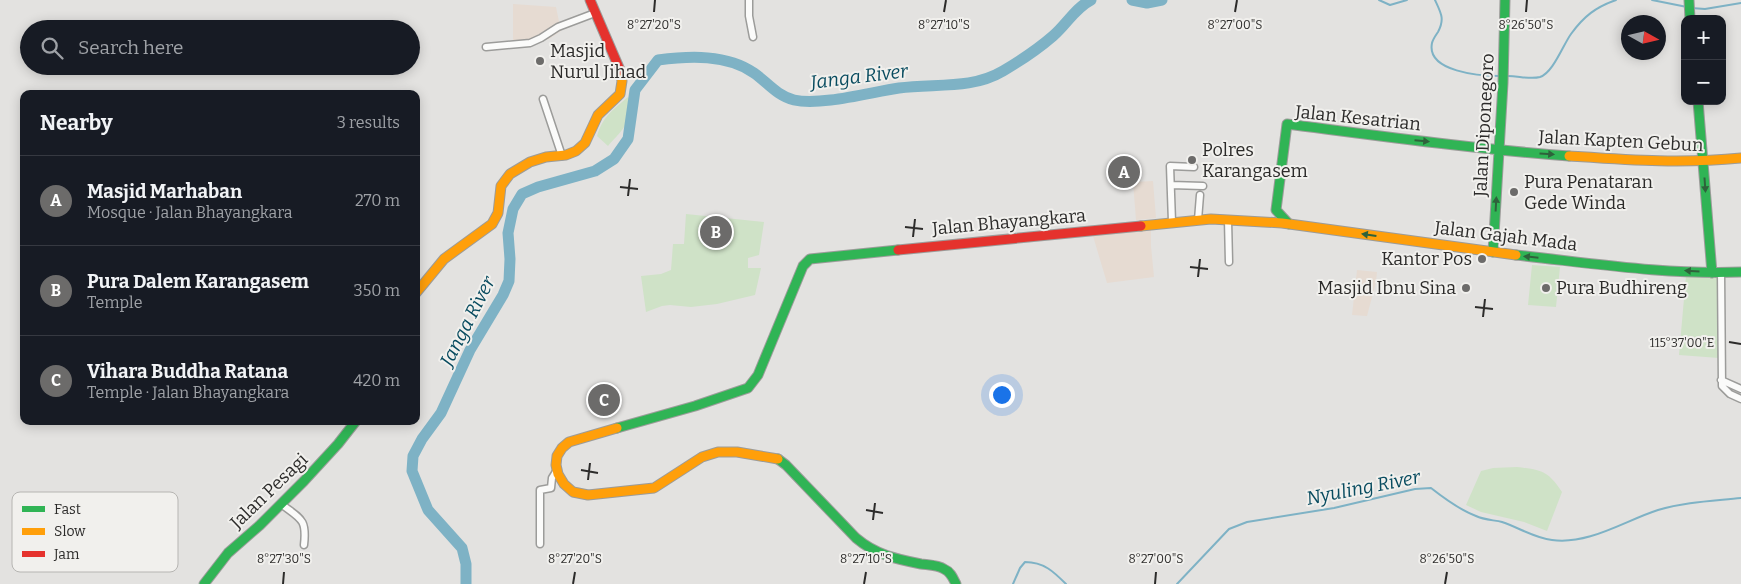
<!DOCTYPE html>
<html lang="en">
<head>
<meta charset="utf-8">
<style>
	body { margin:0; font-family:Bitter,serif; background:#242831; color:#f1f3f6 }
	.controls { position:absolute; right:15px; top:15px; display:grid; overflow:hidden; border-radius:10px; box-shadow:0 2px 12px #0003 }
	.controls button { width:45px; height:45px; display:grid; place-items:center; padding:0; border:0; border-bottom:1px solid #363941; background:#171b24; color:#f1f3f6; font:25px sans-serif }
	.compass { position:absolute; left:1621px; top:15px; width:45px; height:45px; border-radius:50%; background:#171b24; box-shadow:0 2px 12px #0003; rotate:98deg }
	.you { position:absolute; left:1001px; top:394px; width:18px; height:18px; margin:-12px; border:4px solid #fff; border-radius:50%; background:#1a73e8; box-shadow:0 0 0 8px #1a73e833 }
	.badge { display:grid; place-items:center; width:32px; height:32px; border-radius:50%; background:#6c6b6a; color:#fff; font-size:16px; font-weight:700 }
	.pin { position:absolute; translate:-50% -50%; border:2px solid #fff; box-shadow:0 1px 5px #0006 }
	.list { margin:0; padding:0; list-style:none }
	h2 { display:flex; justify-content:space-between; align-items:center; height:65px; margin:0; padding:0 20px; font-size:21px }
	h2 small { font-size:16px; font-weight:400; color:#9ea1a6 }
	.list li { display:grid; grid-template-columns:32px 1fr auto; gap:15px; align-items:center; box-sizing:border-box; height:90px; padding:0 20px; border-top:1px solid #363941 }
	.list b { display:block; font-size:19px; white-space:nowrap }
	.list p { margin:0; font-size:16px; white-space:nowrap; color:#9ea1a6 }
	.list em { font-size:16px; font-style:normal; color:#9ea1a6 }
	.icon { flex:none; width:28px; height:28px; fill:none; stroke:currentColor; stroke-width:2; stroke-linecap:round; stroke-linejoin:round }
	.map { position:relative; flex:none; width:1741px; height:584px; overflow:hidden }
	.search { position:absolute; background:#171b24; box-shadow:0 2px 12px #0003; left:20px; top:20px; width:400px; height:55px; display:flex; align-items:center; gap:12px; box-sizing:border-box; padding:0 18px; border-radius:28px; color:#9ea1a6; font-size:19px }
	.panel { position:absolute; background:#171b24; box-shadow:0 2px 12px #0003; left:20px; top:90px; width:400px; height:335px; border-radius:10px }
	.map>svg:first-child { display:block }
</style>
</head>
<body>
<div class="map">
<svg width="1741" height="584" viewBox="0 0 1741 584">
	<rect width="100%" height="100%" fill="#e3e2e0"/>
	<path fill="#e6dbd2" d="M513,4L556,7L561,31L549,39L513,46Z
		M1153,181L1156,218L1136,220L1133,182Z
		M1151,229V246L1154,277L1107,283L1093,236Z
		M1357,270L1377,272L1376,282L1367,316L1352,315Z"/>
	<path fill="#cfe2c7" d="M628,97C635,121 622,130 608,146L597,136C603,116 613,110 628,97Z
		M686,214L764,222L759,255L748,258V268H761L755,295L717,304L691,307L670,305L662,306L646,312L641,276L661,274L671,270L673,244H684Z
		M1532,265L1560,267L1556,307L1528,305Z
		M1686,276L1720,277L1719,358L1679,355Z
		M1517,467C1542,470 1548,471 1562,492L1547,531L1524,522L1481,512L1466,505L1481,471L1493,468Z"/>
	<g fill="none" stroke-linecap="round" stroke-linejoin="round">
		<path stroke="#7eb2c5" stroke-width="2" d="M1379,0L1390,5L1407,0
			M1435,0C1441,13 1445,19 1438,32C1436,35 1433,39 1432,43C1426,72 1481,76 1500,76
			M1652,0L1687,7
			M1691,8L1705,9L1741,3
			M1505,76C1516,75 1529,80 1540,77C1553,73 1563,45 1571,34C1584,16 1596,7 1616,0
			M1013,584L1020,568L1025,562C1044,562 1054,572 1066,584
			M1177,584L1229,529L1247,522L1334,508L1415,489L1431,488C1445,499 1460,510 1476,516C1484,520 1494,520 1502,522C1520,528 1534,538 1552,540C1589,545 1624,521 1658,510C1685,502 1713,501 1741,498"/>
		<path stroke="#7eb2c5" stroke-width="11" d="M1132,0L1147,3L1162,0
			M466,584V564L462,548L428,510L412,471L413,456L422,439L441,413L470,350L503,295L509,281L510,259L508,233L513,209L522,194L538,187L595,171L614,159L628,139L635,90L658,60C689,56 727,54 754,73C767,82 777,96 794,100C821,106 871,92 899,88C934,83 971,90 1003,71C1020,61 1038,49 1053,36C1067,24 1075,8 1091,0"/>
		<g stroke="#9c9c9a" stroke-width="9">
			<path id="street" d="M749,0V16L753,37
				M486,47L530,43L541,38L558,27L595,13
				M543,99L562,156
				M1171,185L1203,186
				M1198,220L1200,195
				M1228,220L1229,262
				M1172,222L1170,166L1194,167
				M1721,272L1722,386L1730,394L1741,399
				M1721,380L1741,389
				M281,504C301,519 307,519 304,545
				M540,544V490L551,488L552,478L557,470"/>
		</g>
		<g stroke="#9c9c9a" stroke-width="11">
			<path id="fast" d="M1689,0L1690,19
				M1698,101L1712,273
				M1289,224L1276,210L1287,124C1381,136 1475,149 1569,156
				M1493,252L1503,83L1505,0
				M1516,255C1591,263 1666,275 1741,272
				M617,428L695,406L748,388L758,375L803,266L810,259L898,250
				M778,459L786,465L856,538C876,555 896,559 921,564C928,565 938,565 944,569C951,572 953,578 956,584
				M204,584L228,553L260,525L304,481L338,444L356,421"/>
		</g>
		<g stroke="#9c9c9a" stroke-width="11">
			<path id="slow" d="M1569,156C1629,160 1681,164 1741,158
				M1141,226L1211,219L1282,223L1516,255
				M416,293L444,259L492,224L498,213L501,186L510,174L530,162L546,157L566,155L576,151L585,143L598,115L620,94L622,81L620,70
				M617,428L569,442L562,448L557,456L556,465L558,474L564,484L573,492L588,495L654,488L702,457L718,452H737L778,459"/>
		</g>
		<g stroke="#9c9c9a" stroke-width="11">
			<path id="jam" d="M590,0L620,70
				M898,250L1141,226"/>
		</g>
		<use href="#street" stroke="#fbfbfa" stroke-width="6"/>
		<use href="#fast" stroke="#30b455" stroke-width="9"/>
		<use href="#slow" stroke="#ff9f0a" stroke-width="9"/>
		<use href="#jam" stroke="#e5322d" stroke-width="9"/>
	</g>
	<defs><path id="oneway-solid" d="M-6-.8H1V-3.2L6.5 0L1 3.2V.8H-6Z" transform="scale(1.25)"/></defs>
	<g fill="#2e623b">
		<use href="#oneway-solid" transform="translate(1422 141) rotate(5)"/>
		<use href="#oneway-solid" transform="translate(1547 154) rotate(4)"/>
		<use href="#oneway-solid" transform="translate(1705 185) rotate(86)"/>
		<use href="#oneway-solid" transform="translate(1496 204) rotate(-87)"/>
		<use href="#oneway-solid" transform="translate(1369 235) rotate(-172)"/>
		<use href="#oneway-solid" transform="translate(1531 257) rotate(-174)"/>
		<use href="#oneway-solid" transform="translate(1692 271) rotate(-176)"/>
	</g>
	<path fill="none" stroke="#2c2b2a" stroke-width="2" d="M654,12L655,0M944,12L946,0M1235,12L1237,0M1526,12L1527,0M620,187L638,189M628,196L630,179M905,227L923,229M913,237L915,219M1190,267L1208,269M1198,277L1200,259M1475,307L1493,309M1483,317L1485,299M1729,342L1741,344M581,470L598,473M588,480L590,463M866,510L883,513M873,520L875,503M283,584L284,572M573,584L575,572M864,584L866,572M1155,584L1156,572M1445,584L1447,572"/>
	<g fill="#6c6b6a" stroke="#f1f0ed" stroke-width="2">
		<circle cx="540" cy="61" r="5"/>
		<circle cx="1192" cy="160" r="5"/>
		<circle cx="1514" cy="192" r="5"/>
		<circle cx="1482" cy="259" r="5"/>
		<circle cx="1466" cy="288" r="5"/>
		<circle cx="1546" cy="288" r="5"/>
	</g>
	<g text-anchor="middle" stroke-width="4" stroke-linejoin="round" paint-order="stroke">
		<g font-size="18" fill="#2c2b2a" stroke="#f1f0ed" text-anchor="start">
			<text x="550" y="57">Masjid<tspan x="550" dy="21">Nurul Jihad</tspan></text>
			<text x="1202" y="156">Polres<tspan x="1202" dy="21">Karangasem</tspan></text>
			<text x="1524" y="188">Pura Penataran<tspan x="1524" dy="21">Gede Winda</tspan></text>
			<text x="1472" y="265" text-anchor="end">Kantor Pos</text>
			<text x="1456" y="294" text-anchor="end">Masjid Ibnu Sina</text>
			<text x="1556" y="294">Pura Budhireng</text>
		</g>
		<g font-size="18" fill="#2c2b2a" stroke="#f1f0ed">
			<text transform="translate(1358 118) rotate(6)" y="6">Jalan Kesatrian</text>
			<text transform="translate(1484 125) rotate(-87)" y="6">Jalan Diponegoro</text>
			<text transform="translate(1621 141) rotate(3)" y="6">Jalan Kapten Gebun</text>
			<text transform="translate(1009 222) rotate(-5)" y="6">Jalan Bhayangkara</text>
			<text transform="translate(1506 236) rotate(7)" y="6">Jalan Gajah Mada</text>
			<text transform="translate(269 491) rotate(-44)" y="6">Jalan Pesagi</text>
		</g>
		<g font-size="19" font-style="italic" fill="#084b5f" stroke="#f1f0ed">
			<text transform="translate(859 76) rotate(-7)" y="7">Janga River</text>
			<text transform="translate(467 321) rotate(-63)" y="7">Janga River</text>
			<text transform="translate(1363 487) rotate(-11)" y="7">Nyuling River</text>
		</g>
	</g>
	<rect x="12" y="492" width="166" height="80" rx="8" fill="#f1f0ed" stroke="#b6b5b2" stroke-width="1"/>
	<rect x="22" y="506" width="23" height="6" fill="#30b455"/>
	<rect x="22" y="528" width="23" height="7" fill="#ff9f0a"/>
	<rect x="22" y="551" width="23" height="6" fill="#e5322d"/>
	<g font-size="14" fill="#2c2b2a">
		<text x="54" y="514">Fast</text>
		<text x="54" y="536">Slow</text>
		<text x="54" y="559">Jam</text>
	</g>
	<g font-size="12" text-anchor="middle" fill="#2c2b2a" stroke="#f1f0ed" stroke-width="4" stroke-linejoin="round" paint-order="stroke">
		<text x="654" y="29">8°27'20"S</text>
		<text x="944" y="29">8°27'10"S</text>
		<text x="1235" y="29">8°27'00"S</text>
		<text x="1526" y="29">8°26'50"S</text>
		<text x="1682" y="347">115°37'00"E</text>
		<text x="284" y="563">8°27'30"S</text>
		<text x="575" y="563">8°27'20"S</text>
		<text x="866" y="563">8°27'10"S</text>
		<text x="1156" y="563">8°27'00"S</text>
		<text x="1447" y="563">8°26'50"S</text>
	</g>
</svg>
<div class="controls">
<button>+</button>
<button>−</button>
</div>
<svg class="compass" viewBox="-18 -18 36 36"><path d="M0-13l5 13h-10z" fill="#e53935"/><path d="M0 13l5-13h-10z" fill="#9ea1a6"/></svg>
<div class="you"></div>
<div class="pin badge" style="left:1124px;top:172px">A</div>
<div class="pin badge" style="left:716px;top:232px">B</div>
<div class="pin badge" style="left:604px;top:400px">C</div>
<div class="search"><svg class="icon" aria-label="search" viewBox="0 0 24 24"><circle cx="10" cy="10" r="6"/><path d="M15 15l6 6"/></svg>Search here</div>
<section class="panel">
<h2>Nearby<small>3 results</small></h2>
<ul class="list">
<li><span class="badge">A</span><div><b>Masjid Marhaban</b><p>Mosque · Jalan Bhayangkara</p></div><em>270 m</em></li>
<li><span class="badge">B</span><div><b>Pura Dalem Karangasem</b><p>Temple</p></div><em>350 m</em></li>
<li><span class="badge">C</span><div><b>Vihara Buddha Ratana</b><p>Temple · Jalan Bhayangkara</p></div><em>420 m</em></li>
</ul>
</section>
</div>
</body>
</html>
